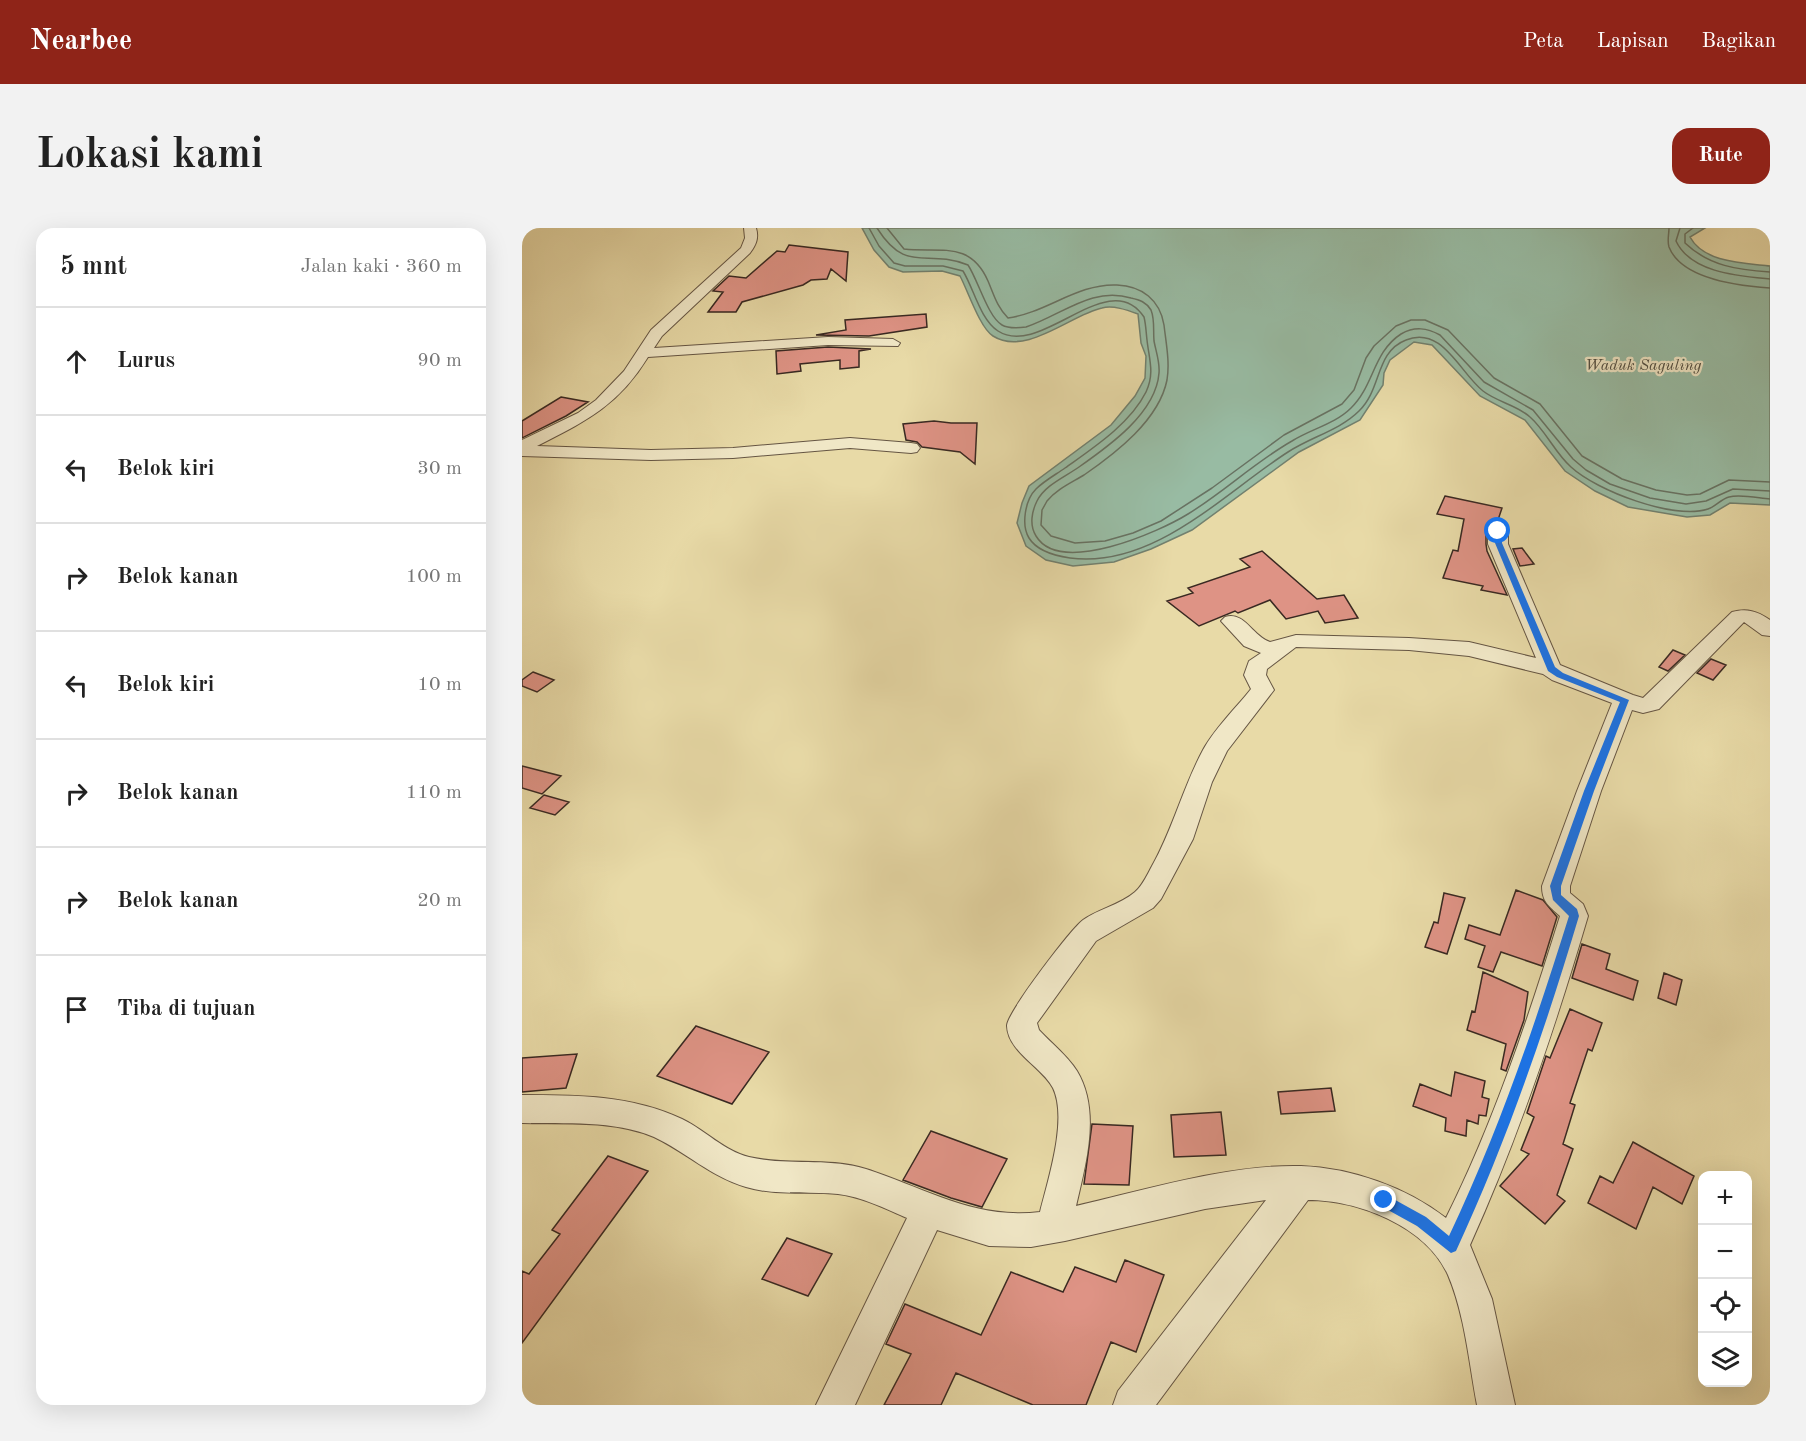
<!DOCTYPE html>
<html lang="id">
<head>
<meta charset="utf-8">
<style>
	body { margin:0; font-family:"Old Standard TT",serif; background:#f2f2f2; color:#222 }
	.controls { position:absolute; right:18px; bottom:18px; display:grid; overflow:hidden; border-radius:12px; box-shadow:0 6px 24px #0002 }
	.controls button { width:54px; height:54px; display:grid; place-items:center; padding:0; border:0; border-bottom:2px solid #e0e0e0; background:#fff; color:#222; font:30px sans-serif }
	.stop { position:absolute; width:18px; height:18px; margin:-14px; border:4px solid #1a73e8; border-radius:50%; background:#fff }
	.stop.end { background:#1a73e8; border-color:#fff; box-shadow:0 2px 6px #0008 }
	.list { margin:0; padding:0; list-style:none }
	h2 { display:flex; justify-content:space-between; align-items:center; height:78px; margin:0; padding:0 24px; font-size:26px }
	h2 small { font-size:20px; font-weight:400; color:#767676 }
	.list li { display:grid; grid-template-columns:39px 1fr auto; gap:18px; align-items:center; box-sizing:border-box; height:108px; padding:0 24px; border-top:2px solid #e0e0e0 }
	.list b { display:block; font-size:22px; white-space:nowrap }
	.list em { font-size:20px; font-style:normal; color:#767676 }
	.icon { flex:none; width:33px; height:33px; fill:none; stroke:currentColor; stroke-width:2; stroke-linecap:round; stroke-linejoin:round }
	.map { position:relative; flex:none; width:1248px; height:1177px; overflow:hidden; border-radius:18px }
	header { display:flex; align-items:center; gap:36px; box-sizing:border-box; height:84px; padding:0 30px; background:#8f2418; color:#fff }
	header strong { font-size:28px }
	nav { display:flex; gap:33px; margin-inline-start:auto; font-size:21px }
	.intro { display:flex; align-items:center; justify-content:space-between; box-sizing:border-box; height:144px; padding:0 36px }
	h1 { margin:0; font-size:42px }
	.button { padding:15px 27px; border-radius:18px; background:#8f2418; color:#fff; font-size:21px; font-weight:700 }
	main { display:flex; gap:36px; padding:0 36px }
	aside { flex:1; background:#fff; border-radius:18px; box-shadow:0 6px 24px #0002 }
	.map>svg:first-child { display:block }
</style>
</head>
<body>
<header>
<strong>Nearbee</strong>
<nav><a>Peta</a><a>Lapisan</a><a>Bagikan</a></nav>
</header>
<div class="intro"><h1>Lokasi kami</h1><a class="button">Rute</a></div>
<main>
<aside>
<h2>5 mnt<small>Jalan kaki · 360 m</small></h2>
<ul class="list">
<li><svg class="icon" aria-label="ahead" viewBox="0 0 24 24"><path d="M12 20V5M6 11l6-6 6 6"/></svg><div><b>Lurus</b></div><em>90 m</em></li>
<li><svg class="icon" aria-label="left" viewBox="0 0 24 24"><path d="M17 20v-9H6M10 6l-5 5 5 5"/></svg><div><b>Belok kiri</b></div><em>30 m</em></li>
<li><svg class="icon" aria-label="right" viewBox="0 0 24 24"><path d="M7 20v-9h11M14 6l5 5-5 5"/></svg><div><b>Belok kanan</b></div><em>100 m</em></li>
<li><svg class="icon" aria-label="left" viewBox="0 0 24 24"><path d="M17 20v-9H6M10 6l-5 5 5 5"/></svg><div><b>Belok kiri</b></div><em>10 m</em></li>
<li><svg class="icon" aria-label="right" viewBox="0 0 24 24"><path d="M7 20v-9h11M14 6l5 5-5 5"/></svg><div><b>Belok kanan</b></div><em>110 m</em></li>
<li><svg class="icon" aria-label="right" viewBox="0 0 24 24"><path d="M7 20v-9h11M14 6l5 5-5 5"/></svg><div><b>Belok kanan</b></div><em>20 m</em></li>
<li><svg class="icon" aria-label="arrive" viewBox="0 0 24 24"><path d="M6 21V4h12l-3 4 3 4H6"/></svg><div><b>Tiba di tujuan</b></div></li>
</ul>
</aside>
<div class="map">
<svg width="1248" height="1177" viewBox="0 0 1248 1177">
	<rect width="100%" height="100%" fill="#e8daa7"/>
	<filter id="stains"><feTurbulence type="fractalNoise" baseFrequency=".00333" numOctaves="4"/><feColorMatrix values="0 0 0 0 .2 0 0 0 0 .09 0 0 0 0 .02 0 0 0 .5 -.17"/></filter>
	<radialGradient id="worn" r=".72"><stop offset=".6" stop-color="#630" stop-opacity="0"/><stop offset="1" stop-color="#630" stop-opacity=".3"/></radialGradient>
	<path fill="#98bba3" stroke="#72816f" stroke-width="1.5" d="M340,0H1183L1168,9C1182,35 1222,35 1248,38V277L1208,275L1188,287L1165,289L1106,279L1073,263L1043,243L1003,192L958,168L910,117L892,114L868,132L862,145L861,157L838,192L777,224L670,302L629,321L592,334L551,338L524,332L504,318L495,295L500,275L507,258L589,197L613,168L623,150L624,128L619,115L616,86C605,82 591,77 580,80C550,86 504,129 471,108C458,100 446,63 438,48L420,43L381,44L367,39L352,22Z"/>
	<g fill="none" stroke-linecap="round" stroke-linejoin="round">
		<path stroke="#687262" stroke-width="1.5" d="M347,0L357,18L372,35L383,38H421L441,43C452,61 458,91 476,103C519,131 587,36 622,89C624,97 624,104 625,112C627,131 633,145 624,164C608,196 571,220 543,240C533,247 522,253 514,261C503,272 499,297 507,310C515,323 534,328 548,330C632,341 702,265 766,224C789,209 818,202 837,183C860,161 853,124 884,112C920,97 938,145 961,163C975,174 995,177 1008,189C1024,203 1033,225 1049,239C1075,263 1152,292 1186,281C1193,279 1199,271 1207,269C1218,266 1236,270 1248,271
			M355,0C385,47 403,20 446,37C456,52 466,89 480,97C487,101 496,100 504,99C540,87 570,58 609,70C618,72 624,74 629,82C633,92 631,102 632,113C634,124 638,134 637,145C634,185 587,218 557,239C543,249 523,257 515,273C510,283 507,297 514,308C538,348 637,304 666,286C702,264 733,234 770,213C789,201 813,196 829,180C852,158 851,124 879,106C893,98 905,100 918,107L962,154L1011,182L1051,231L1064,242L1088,256L1128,270L1164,276L1184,273L1211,261L1248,263
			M365,0L382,21C418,25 448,12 466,53C472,67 475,79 486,90C524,85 556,55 595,57C620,58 638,72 642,97C644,115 648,134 645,152C637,192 594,225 562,247C549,255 535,261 525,273L520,282L519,297L529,308L553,315L583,313L611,305L639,293L690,260L762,207L820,176L832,162L844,130L852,118L874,98L889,92H903L926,102L972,150L1018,176L1060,228L1100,251L1134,262L1165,267L1178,266L1207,252L1248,254
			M1147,0C1147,6 1145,13 1147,19C1160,52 1218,58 1248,60
			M1158,0L1154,13C1169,45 1217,48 1248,51
			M1171,0L1163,6V15C1187,38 1216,42 1248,44"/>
	</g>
	<path fill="#de9385" stroke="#392922" stroke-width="1.5" d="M267,17L326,24L324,53L309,41L305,51L289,52L281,57L220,74L214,84H186L201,64L191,63L207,48L224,50L255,23L263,24Z
		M404,86L405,99L347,108L294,107L324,102L323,92Z
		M306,119L349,121L337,123V139L318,141V132L278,136L279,143L255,146L254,123Z
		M39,169L66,174L44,188L0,210V193Z
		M412,193L429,195H455L453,236L438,224L400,219L395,214L384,212L381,196Z
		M923,268L980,280L975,295L968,297L964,302V316L965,323L985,367L959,362L961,358L921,350L931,322L936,323L942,291L915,286Z
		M1000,320L1012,336L998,338L991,321Z
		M740,323L795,371L822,367L836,390L803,395L796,383L764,391L748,372L716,385L713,383L677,398L645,373L671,365L666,360L728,339L718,331Z
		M1151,422L1163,427L1146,443L1137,439Z
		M1189,431L1204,437L1191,452L1175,445Z
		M11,444L32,452L15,464L0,458V452Z
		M0,538L39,548L20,566L0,560Z
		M22,567L47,574L33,587L8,580Z
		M994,662L1021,672L1035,689L1020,738L979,724L971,744L956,739L963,718L943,711L947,697L978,707Z
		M922,665L943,670L925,726L903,719L912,694L916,695Z
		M1060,716L1088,726L1084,741L1116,753L1111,772L1050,750Z
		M961,744L1006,764L1002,792L984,843L979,841L984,816L945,802L950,783L953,784Z
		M1142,745L1160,752L1154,777L1136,770Z
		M1048,781L1080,795L1070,823L1066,821L1048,875L1053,877L1041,916L1051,921L1035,967L1043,973L1023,996L978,958L1007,926L999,922L1012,889L1005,885L1024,828L1028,830Z
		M174,798L247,824L210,876L135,848Z
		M55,826L44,860L0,864V830Z
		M933,844L963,853L960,869L967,871L964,888L957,887L956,896L945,892L944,908L923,903L924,890L891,878L898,856L929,868Z
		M809,860L813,883L759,886L756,864Z
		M699,884L704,927L652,929L649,887Z
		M570,896L611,898L607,957L562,956Z
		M409,903L485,931L460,979L429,970L381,952Z
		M1111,914L1172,948L1160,976L1131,959L1114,1001L1066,975L1078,948L1091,955Z
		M86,928L126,943L0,1115V1043L7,1046L38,1006L30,1002Z
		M265,1010L310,1026L286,1068L240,1051Z
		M603,1032L642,1047L614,1124L589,1114L564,1177H511L434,1145L419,1177H362L389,1126L364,1116L383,1076L459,1107L489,1044L541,1064L553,1039L594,1054Z"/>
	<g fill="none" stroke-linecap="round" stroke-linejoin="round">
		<g stroke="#655543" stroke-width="2">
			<path id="street" d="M222,0H234C237,10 234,17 228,25L140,108L132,120L306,109L371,111L378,115L376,118L306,117L126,129C96,178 64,193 15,218L129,222L211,220L328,210L389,215L395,216L398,220L395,224L389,225L328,220L211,230L129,232L0,228V212L56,185L74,172L102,143L129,102L219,20L223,10Z
				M976,297L983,299L986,303V316L1038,437L1111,467L1121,470L1210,384C1225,380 1235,383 1248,392V408L1240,407L1222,394L1137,481L1121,485L1110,482L1079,563L1048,658V665L1061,676L1066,688C1033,800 996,911 948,1017L970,1071L993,1177H955C947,1135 943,1087 926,1047C904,998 836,972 786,972L634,1177H591L596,1163L744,972L683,981L543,1013L509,1019L467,1018L415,1002L333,1177H294L385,990C362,980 340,969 316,966C285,963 254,968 224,959C189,949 164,924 132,909C92,892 43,896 0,895V867C55,867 109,867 160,891C183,902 202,923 227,929C266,938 306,929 344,941C403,960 453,992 518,984C526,952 546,891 531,860C520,839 486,824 485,798C484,786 549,701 561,692C576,681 598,677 613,664C621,657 625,647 630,638C651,601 661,559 681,522C693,500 714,480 729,461L722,447L727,433L739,425L722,418L699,393L703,389C723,383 730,408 748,414L774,407L887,410L947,414L1014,430L966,316V303L969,299ZM774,419L887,422L947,428L1021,446L1030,452L1090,475L1055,563L1020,658C1020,674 1027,678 1038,688C1006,791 972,894 924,990C884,959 830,940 779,938C709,936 623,962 554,978C564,935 579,883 555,843C545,827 529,815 517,802L515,795L574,713L631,680L639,671L671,611L690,554L705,523L752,462L744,447L745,441Z"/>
		</g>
		<use href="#street" fill="#f0e7c6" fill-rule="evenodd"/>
	</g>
	<path fill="#1a73e8" d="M973,301L980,303V315L1033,439L1041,445L1107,472L1072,563L1039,658V667L1055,681L1057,688C1023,802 984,915 934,1023L929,1025L895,998L857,977L855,972L857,968L862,966L866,968L904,989L927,1008C976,905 1013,797 1047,688L1031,672L1028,658L1062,563L1098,474L1035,449L1026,443L973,315Z"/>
	<g text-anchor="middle" stroke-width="4.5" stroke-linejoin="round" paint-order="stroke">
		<g font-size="16" font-style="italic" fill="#514e42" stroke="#f0e7c6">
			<text x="1121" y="142">Waduk Saguling</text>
		</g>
	</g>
	<rect width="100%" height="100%" filter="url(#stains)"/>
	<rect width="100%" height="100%" fill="url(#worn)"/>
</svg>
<div class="controls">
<button>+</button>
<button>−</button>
<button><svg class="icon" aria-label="locate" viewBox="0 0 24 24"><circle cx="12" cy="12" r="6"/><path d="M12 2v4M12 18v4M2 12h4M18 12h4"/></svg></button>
<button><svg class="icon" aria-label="layers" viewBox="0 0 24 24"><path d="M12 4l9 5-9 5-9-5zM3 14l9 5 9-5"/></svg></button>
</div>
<div class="stop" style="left:976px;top:303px"></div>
<div class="stop end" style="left:862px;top:972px"></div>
</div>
</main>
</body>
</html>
